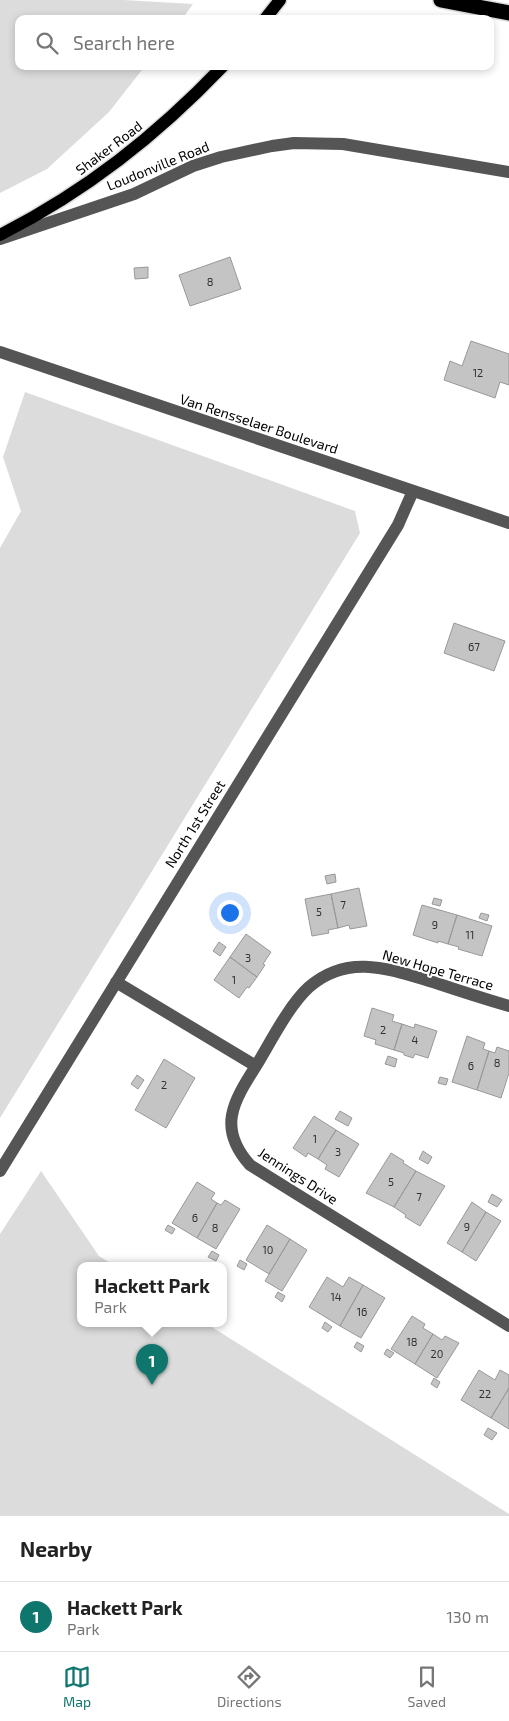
<!DOCTYPE html>
<html lang="en">
<head>
<meta charset="utf-8">
<style>
	body { margin:0; font-family:"Exo 2",sans-serif; background:#f6f6f6; color:#222 }
	.you { position:absolute; left:229px; top:912px; width:18px; height:18px; margin:-12px; border:4px solid #fff; border-radius:50%; background:#1a73e8; box-shadow:0 0 0 8px #1a73e833 }
	.badge { display:grid; place-items:center; width:32px; height:32px; border-radius:50%; background:#0f766e; color:#fff; font-size:16px; font-weight:700 }
	.pin { position:absolute; translate:-50% -41px; filter:drop-shadow(0 1px 2px #0008) }
	.pin::after { content:''; position:absolute; top:26px; width:18px; height:15px; background:inherit; clip-path:polygon(0 0,100% 0,50% 100%) }
	.popup { position:absolute; left:77px; top:1262px; width:150px; height:65px; box-sizing:border-box; display:grid; place-content:center; border-radius:10px; background:#fff; filter:drop-shadow(0 1px 4px #0005); font-size:16px; white-space:nowrap; color:#767676 }
	.popup b { font-size:19px; color:#222 }
	.popup::after { content:''; position:absolute; left:50%; top:100%; margin-left:-10px; border:10px solid transparent; border-top-color:#fff }
	.list { margin:0; padding:0; list-style:none }
	h2 { display:flex; justify-content:space-between; align-items:center; height:65px; margin:0; padding:0 20px; font-size:21px }
	h2 small { font-size:16px; font-weight:400; color:#767676 }
	.list li { display:grid; grid-template-columns:32px 1fr auto; gap:15px; align-items:center; box-sizing:border-box; height:70px; padding:0 20px; border-top:1px solid #e0e0e0 }
	.list b { display:block; font-size:19px; white-space:nowrap }
	.list p { margin:0; font-size:16px; white-space:nowrap; color:#767676 }
	.list em { font-size:16px; font-style:normal; color:#767676 }
	.icon { flex:none; width:28px; height:28px; fill:none; stroke:currentColor; stroke-width:2; stroke-linecap:round; stroke-linejoin:round }
	.map { position:relative; flex:none; width:509px; height:1516px; overflow:hidden }
	.search { position:absolute; background:#fff; box-shadow:0 2px 8px #0003; left:15px; right:15px; top:15px; height:55px; display:flex; align-items:center; gap:12px; box-sizing:border-box; padding:0 18px; border-radius:10px; color:#767676; font-size:19px }
	.sheet { height:135px; background:#fff }
	nav { display:flex; justify-content:space-around; align-items:center; box-sizing:border-box; height:70px; border-top:1px solid #e0e0e0; background:#fff; font-size:14px; color:#767676 }
	nav a { display:grid; justify-items:center; gap:2px }
	nav .on { color:#0f766e }
	.map>svg:first-child { display:block }
</style>
</head>
<body>
<div class="map">
<svg width="509" height="1516" viewBox="0 0 509 1516">
	<rect width="100%" height="100%" fill="#fff"/>
	<path fill="#dcdcdc" d="M0,0H123L193,4L182,19H19V66H145L109,112L47,169L0,193Z
		M25,392L355,511L360,533L0,1118V548L21,511L3,457Z
		M41,1171L99,1256L115,1266H81V1324H207L509,1514V1516H0V1234Z"/>
	<path fill="#c4c4c4" stroke="#999" d="M230,257L241,289L190,306L179,275Z
		M148,267V278L135,279L134,268Z
		M471,341L509,354V385L500,382L495,398L444,380L450,361L462,366Z
		M454,623L505,641L494,671L444,653Z
		M335,874L336,882L327,884L325,876Z
		M359,888L367,926L350,929L349,925L338,928L331,894Z
		M331,894L338,928L328,930L329,933L312,936L305,899Z
		M434,898L442,900L440,906L432,904Z
		M422,905L457,915L448,944L438,941V943L413,935Z
		M481,913L489,915L487,921L479,918Z
		M457,915L492,926L482,956L458,949L459,947L448,944Z
		M246,934L271,952L263,964L265,965L257,977L230,957Z
		M219,942L226,947L220,956L213,951Z
		M230,957L257,977L249,988L247,987L239,998L214,980Z
		M372,1008L394,1015L392,1021L402,1024L394,1050L375,1044L376,1040L364,1036Z
		M402,1024L414,1028L415,1024L437,1031L428,1058L415,1054L413,1058L404,1055V1053L394,1050Z
		M467,1036L485,1043L483,1049L489,1051L477,1090L452,1082Z
		M497,1047L509,1051V1073L501,1098L477,1090L489,1051L495,1053Z
		M388,1056L397,1059L395,1067L385,1064Z
		M164,1059L195,1078L166,1128L135,1110Z
		M137,1075L144,1080L138,1089L131,1084Z
		M440,1077L448,1079L446,1085L438,1083Z
		M340,1111L352,1118L348,1126L335,1119Z
		M314,1116L336,1130L318,1159L308,1153L306,1157L293,1148Z
		M336,1130L359,1144L339,1177L325,1169L327,1165L318,1159Z
		M423,1151L432,1157L428,1164L419,1159Z
		M391,1153L404,1161L403,1163L416,1171L394,1207L366,1193Z
		M416,1171L445,1186L420,1226L405,1217L406,1215L394,1207Z
		M197,1182L215,1193L211,1199L217,1203L197,1238L172,1223Z
		M492,1194L502,1200L497,1207L488,1202Z
		M225,1200L240,1209L216,1249L197,1238L217,1203L221,1205Z
		M472,1202L486,1212L462,1252L447,1243Z
		M486,1212L501,1221L476,1261L462,1252Z
		M168,1225L175,1229L172,1234L165,1230Z
		M267,1225L290,1239L269,1274L246,1260Z
		M290,1239L307,1250L282,1291L265,1281Z
		M212,1251L219,1255L216,1261L208,1257Z
		M240,1260L247,1264L244,1270L237,1266Z
		M327,1277L343,1287L349,1277L363,1285L340,1326L309,1307Z
		M363,1285L385,1298L361,1338L340,1326Z
		M278,1292L285,1296L282,1302L275,1297Z
		M412,1316L425,1324L423,1328L433,1334L415,1364L391,1349Z
		M325,1322L332,1327L328,1332L322,1328Z
		M433,1334L442,1340L445,1336L459,1343L437,1378L415,1364Z
		M357,1342L364,1346L361,1352L354,1347Z
		M387,1349L394,1353L390,1358L384,1354Z
		M479,1370L495,1380L500,1370L509,1375V1388L491,1418L461,1400Z
		M434,1378L440,1382L437,1388L431,1384Z
		M509,1388V1429L491,1418Z
		M488,1428L497,1433L492,1440L484,1435Z"/>
	<g fill="none" stroke-linecap="round" stroke-linejoin="round">
		<g stroke="#dbdbdb" stroke-width="15">
			<path id="major" d="M265,19L280,0
				M0,235C86,191 156,136 223,66"/>
		</g>
		<g stroke="#dbdbdb" stroke-width="18">
			<path id="highway" d="M441,0L509,13"/>
		</g>
		<path stroke="#555" stroke-width="12" d="M0,239L134,194L193,166L221,157L272,146L294,143L343,144L509,172
			M0,352L509,523
			M116,982L256,1066C233,1102 217,1128 250,1165L509,1326
			M256,1066C270,1043 289,1005 309,987C349,952 392,970 436,983C460,991 485,999 509,1006
			M0,1171L398,525L413,491"/>
		<use href="#major" stroke="#000" stroke-width="12"/>
		<use href="#highway" stroke="#000" stroke-width="15"/>
	</g>
	<g text-anchor="middle" stroke-width="4" stroke-linejoin="round" paint-order="stroke">
		<g font-size="11" fill="#313131">
			<text x="210" y="286">8</text>
			<text x="478" y="377">12</text>
			<text x="474" y="651">67</text>
			<text x="343" y="909">7</text>
			<text x="319" y="916">5</text>
			<text x="435" y="929">9</text>
			<text x="470" y="939">11</text>
			<text x="248" y="962">3</text>
			<text x="234" y="984">1</text>
			<text x="383" y="1034">2</text>
			<text x="415" y="1044">4</text>
			<text x="497" y="1067">8</text>
			<text x="471" y="1070">6</text>
			<text x="164" y="1089">2</text>
			<text x="315" y="1143">1</text>
			<text x="338" y="1156">3</text>
			<text x="391" y="1186">5</text>
			<text x="419" y="1201">7</text>
			<text x="195" y="1222">6</text>
			<text x="467" y="1231">9</text>
			<text x="215" y="1232">8</text>
			<text x="268" y="1254">10</text>
			<text x="336" y="1301">14</text>
			<text x="362" y="1316">16</text>
			<text x="412" y="1346">18</text>
			<text x="437" y="1358">20</text>
			<text x="485" y="1398">22</text>
		</g>
		<g font-size="14" fill="#000" stroke="#fff">
			<text transform="translate(109 148) rotate(-37)" y="5">Shaker Road</text>
			<text transform="translate(158 166) rotate(-22)" y="5">Loudonville Road</text>
			<text transform="translate(259 424) rotate(18)" y="5">Van Rensselaer Boulevard</text>
			<text transform="translate(195 824) rotate(-58)" y="5">North 1st Street</text>
			<text transform="translate(438 970) rotate(16)" y="5">New Hope Terrace</text>
			<text transform="translate(298 1176) rotate(33)" y="5">Jennings Drive</text>
		</g>
	</g>
</svg>
<div class="you"></div>
<div class="pin badge" style="left:152px;top:1385px">1</div>
<div class="popup"><b>Hackett Park</b>Park</div>
<div class="search"><svg class="icon" aria-label="search" viewBox="0 0 24 24"><circle cx="10" cy="10" r="6"/><path d="M15 15l6 6"/></svg>Search here</div>
</div>
<section class="sheet">
<h2>Nearby<small></small></h2>
<ul class="list">
<li><span class="badge">1</span><div><b>Hackett Park</b><p>Park</p></div><em>130 m</em></li>
</ul>
</section>
<nav>
<a class="on"><svg class="icon" aria-label="map" viewBox="0 0 24 24"><path d="M3 6l6-2 6 2 6-2v14l-6 2-6-2-6 2zM9 4v14M15 6v14"/></svg>Map</a>
<a><svg class="icon" aria-label="directions" viewBox="0 0 24 24"><path d="M12 3l9 9-9 9-9-9zM9 14v-3h6M13 9l2 2-2 2"/></svg>Directions</a>
<a><svg class="icon" aria-label="saved" viewBox="0 0 24 24"><path d="M7 4h10v16l-5-4-5 4z"/></svg>Saved</a>
</nav>
</body>
</html>
